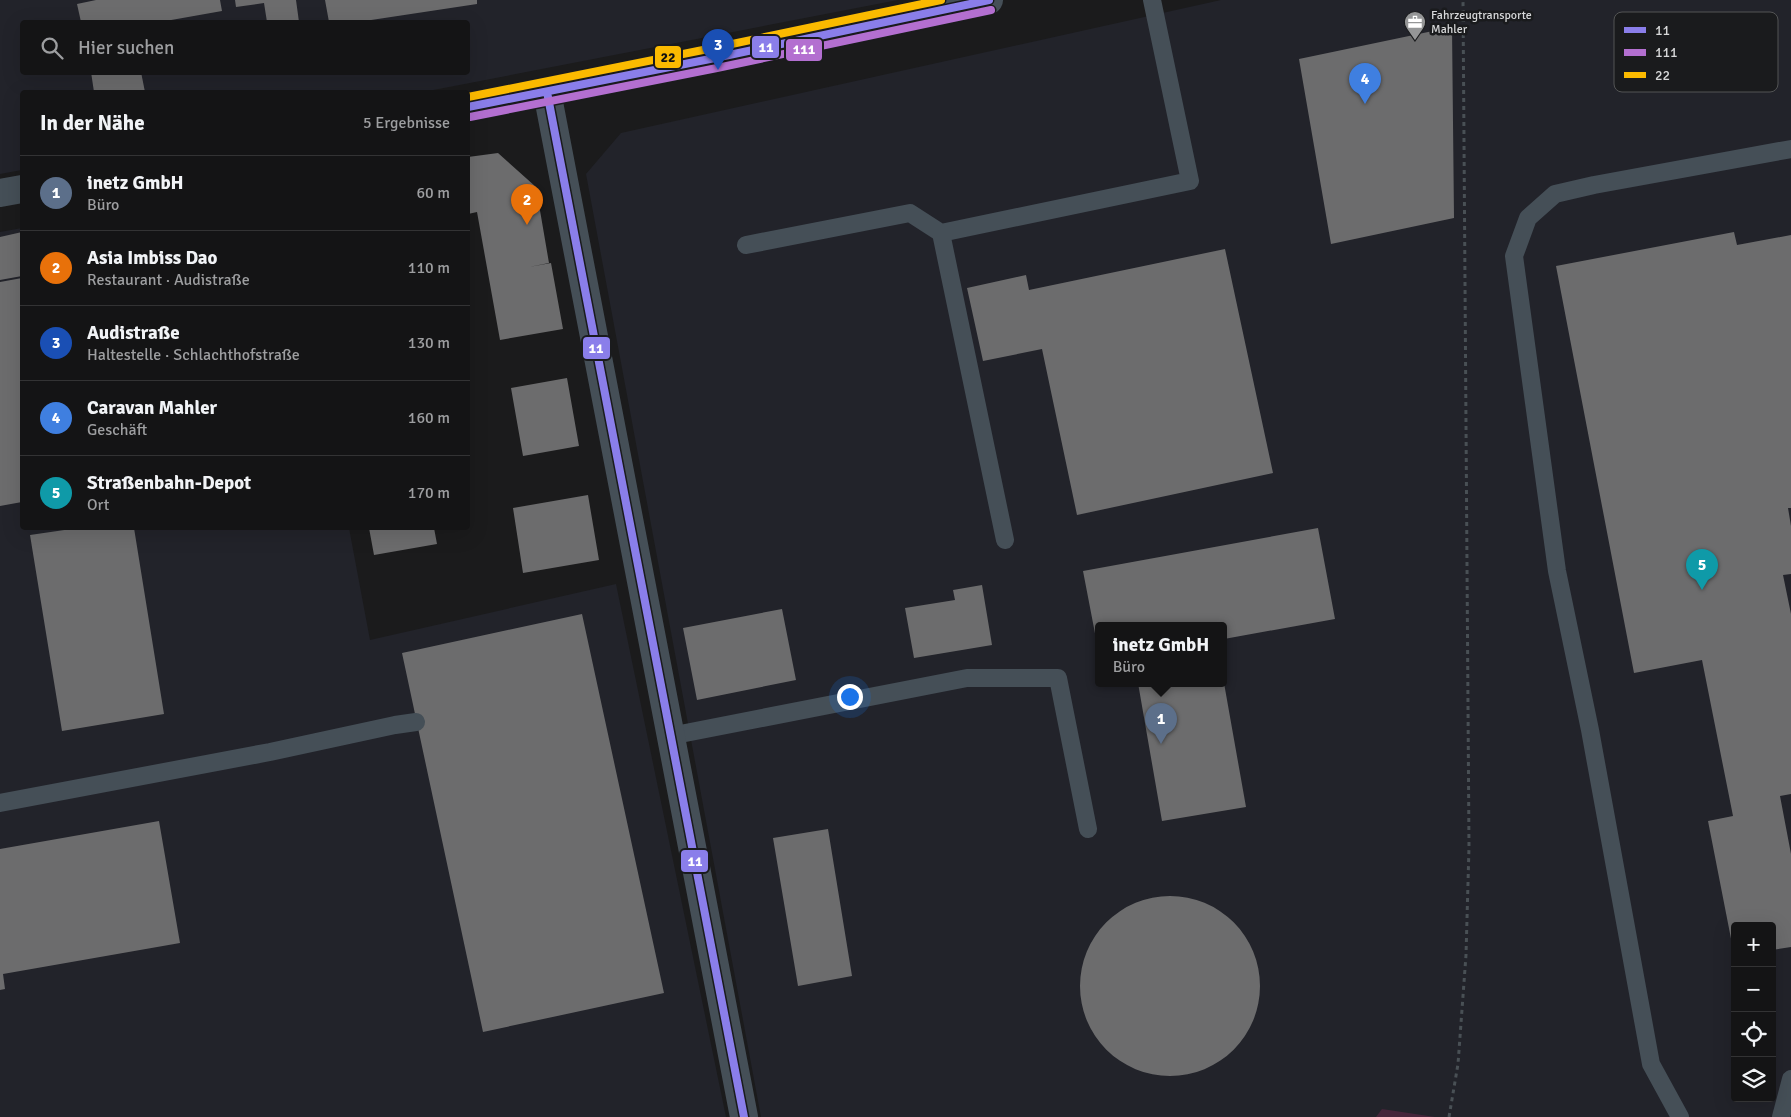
<!DOCTYPE html>
<html lang="de">
<head>
<meta charset="utf-8">
<style>
	body { margin:0; font-family:Signika,sans-serif; background:#1d1d1e; color:#f1f3f6 }
	.controls { position:absolute; right:15px; bottom:15px; display:grid; overflow:hidden; border-radius:5px; box-shadow:0 5px 20px #0002 }
	.controls button { width:45px; height:45px; display:grid; place-items:center; padding:0; border:0; border-bottom:1px solid #333334; background:#141415; color:#f1f3f6; font:25px sans-serif }
	.you { position:absolute; left:849px; top:696px; width:18px; height:18px; margin:-12px; border:4px solid #fff; border-radius:50%; background:#1a73e8; box-shadow:0 0 0 8px #1a73e833 }
	.badge { display:grid; place-items:center; width:32px; height:32px; border-radius:50%; background:#959697; color:#fff; font-size:16px; font-weight:700 }
	.pin { position:absolute; translate:-50% -41px; filter:drop-shadow(0 1px 2px #0008) }
	.pin::after { content:''; position:absolute; top:26px; width:18px; height:15px; background:inherit; clip-path:polygon(0 0,100% 0,50% 100%) }
	.popup { position:absolute; left:1095px; top:622px; width:132px; height:65px; box-sizing:border-box; display:grid; place-content:center; border-radius:5px; background:#141415; filter:drop-shadow(0 1px 4px #0005); font-size:16px; white-space:nowrap; color:#9d9ea0 }
	.popup b { font-size:19px; color:#f1f3f6 }
	.popup::after { content:''; position:absolute; left:50%; top:100%; margin-left:-10px; border:10px solid transparent; border-top-color:#141415 }
	.list { margin:0; padding:0; list-style:none }
	h2 { display:flex; justify-content:space-between; align-items:center; height:65px; margin:0; padding:0 20px; font-size:21px }
	h2 small { font-size:16px; font-weight:400; color:#9d9ea0 }
	.list li { display:grid; grid-template-columns:32px 1fr auto; gap:15px; align-items:center; box-sizing:border-box; height:75px; padding:0 20px; border-top:1px solid #333334 }
	.list b { display:block; font-size:19px; white-space:nowrap }
	.list p { margin:0; font-size:16px; white-space:nowrap; color:#9d9ea0 }
	.list em { font-size:16px; font-style:normal; color:#9d9ea0 }
	.icon { flex:none; width:28px; height:28px; fill:none; stroke:currentColor; stroke-width:2; stroke-linecap:round; stroke-linejoin:round }
	.map { position:relative; flex:none; width:1791px; height:1117px; overflow:hidden }
	.search { position:absolute; background:#141415; box-shadow:0 5px 20px #0002; left:20px; top:20px; width:450px; height:55px; display:flex; align-items:center; gap:12px; box-sizing:border-box; padding:0 18px; border-radius:5px; color:#9d9ea0; font-size:19px }
	.panel { position:absolute; background:#141415; box-shadow:0 5px 20px #0002; left:20px; top:90px; width:450px; height:440px; border-radius:5px }
	.map>svg:first-child { display:block }
</style>
</head>
<body>
<div class="map">
<svg width="1791" height="1117" viewBox="0 0 1791 1117">
	<rect width="100%" height="100%" fill="#1b1b1c"/>
	<path fill="#22232a" fill-rule="evenodd" d="M0,0H898L423,92H22V170L0,174ZM22,22H468V72H22Z
		M1221,0H1791V1117H761L586,174L621,133ZM1098,625H1224V683H1098ZM1735,926H1772V1098H1735Z
		M22,228V528H349L370,640L616,584L726,1117H0V232Z"/>
	<path fill="#45253a" d="M1382,1109L1435,1117H1376Z"/>
	<path fill="#6c6c6d" d="M96,0H220L222,11L160,22H81L77,4Z
		M235,0H296L299,22H267L264,3L236,7Z
		M325,0H477V4L358,22H329Z
		M1452,27L1454,218L1331,244L1299,59Z
		M91,72H141L145,92H94Z
		M498,153L536,187L549,263L529,267L551,263L563,329L500,340L477,212L468,214V157Z
		M22,232V276L0,280V237Z
		M1734,232L1737,245L1791,235V508H1788L1791,526V574L1783,575L1791,614V794L1780,796L1791,854V947L1772,950V926H1735L1734,954L1708,821L1733,816L1702,660L1634,673L1556,266Z
		M1225,249L1273,473L1077,515L1042,349L983,361L967,288L1026,275L1029,290Z
		M22,278V502L0,506V282Z
		M567,378L579,446L523,456L511,388Z
		M588,495L599,560L523,573L513,508Z
		M78,528H134L164,714L62,731L30,535Z
		M369,528H434L437,544L374,555Z
		M1318,528L1335,619L1224,639V625H1098V649L1083,571Z
		M982,585L992,645L914,658L905,608L955,600L953,590Z
		M782,609L796,680L697,700L683,628Z
		M582,614L664,993L483,1032L402,653Z
		M1138,683H1224L1246,807L1162,821Z
		M159,821L180,943L3,974L5,989L0,990V849Z
		M828,829L852,976L798,986L773,838Z
		M1080 986a90 90 0 1 1 180 0a90 90 0 1 1-180 0Z"/>
	<g fill="none" stroke-linecap="round" stroke-linejoin="round">
		<path stroke="#495055" stroke-width="3" stroke-dasharray="4 4" stroke-linecap="butt" d="M1449,1117L1458,1064L1466,955L1469,847L1463,0"/>
		<path stroke="#454f57" stroke-width="18" d="M746,245L910,213L941,233
			M1005,540L941,233L1190,181L1152,0
			M670,736L967,678H1058L1088,829
			M0,803L270,752L395,725L416,722
			M1680,1117L1651,1064L1590,730L1557,571L1514,256L1528,218L1555,194L1594,185L1791,149
			M1781,1117L1791,1079"/>
		<path stroke="#454f57" stroke-width="28" d="M547,92L744,1117
			M468,107L715,58L989,0
			M0,193L22,189"/>
		<g stroke="#1a1b1d" stroke-width="11">
			<path id="bus-1" d="M547,92L744,1117
				M468,107L715,58L989,0"/>
		</g>
		<g stroke="#1a1b1d" stroke-width="11">
			<path id="bus-2" d="M470,117L717,68L991,10"/>
		</g>
		<g stroke="#1a1b1d" stroke-width="11">
			<path id="bus-3" d="M468,97L713,48L941,0"/>
		</g>
		<use href="#bus-1" stroke="#8a7eea" stroke-width="8"/>
		<use href="#bus-2" stroke="#b36fd0" stroke-width="8"/>
		<use href="#bus-3" stroke="#fbba00" stroke-width="8"/>
	</g>
	<defs>
		<g id="office-pin" transform="scale(1.125)"><path d="M0 17L-7.5 6A9.5 9.5 0 1 1 7.5 6Z" fill="#959697" stroke="#1a1b1d"/><path d="M-6-3h4V-5.5h4V-3h4V5H-6ZM-1-4.5V-3h2v-1.5ZM-6 0V1H6V0Z" fill="#fff"/></g>
	</defs>
	<g fill-rule="evenodd">
		<use href="#office-pin" x="1415" y="22"/>
	</g>
	<g text-anchor="middle" stroke-width="5" stroke-linejoin="round" paint-order="stroke">
		<g font-size="12" fill="#d7d8d9" stroke="#1a1b1d" text-anchor="start">
			<text x="1431" y="19">Fahrzeugtransporte<tspan x="1431" dy="14">Mahler</tspan></text>
		</g>
	</g>
	<rect x="1614" y="12" width="164" height="80" rx="8" fill="#1a1b1d" stroke="#535455" stroke-width="1"/>
	<rect x="1624" y="27" width="22" height="6" fill="#8a7eea"/>
	<rect x="1624" y="49" width="22" height="7" fill="#b36fd0"/>
	<rect x="1624" y="72" width="22" height="6" fill="#fbba00"/>
	<g font-size="14" fill="#d7d8d9">
		<text x="1655" y="35">11</text>
		<text x="1655" y="57">111</text>
		<text x="1655" y="80">22</text>
	</g>
	<g stroke="#1a1b1d" stroke-width="2">
		<rect x="751" y="35" width="29" height="24" rx="5" fill="#8a7eea"/>
		<rect x="785" y="38" width="38" height="24" rx="5" fill="#b36fd0"/>
		<rect x="654" y="45" width="28" height="24" rx="5" fill="#fbba00"/>
		<rect x="582" y="336" width="29" height="24" rx="5" fill="#8a7eea"/>
		<rect x="680" y="849" width="29" height="24" rx="5" fill="#8a7eea"/>
	</g>
	<g font-size="14" text-anchor="middle" font-weight="bold" fill="#fff">
		<text x="766" y="52">11</text>
		<text x="804" y="54">111</text>
		<text x="596" y="353">11</text>
		<text x="695" y="866">11</text>
	</g>
	<g font-size="14" text-anchor="middle" font-weight="bold" fill="#111">
		<text x="668" y="62">22</text>
	</g>
</svg>
<div class="controls">
<button>+</button>
<button>−</button>
<button><svg class="icon" aria-label="locate" viewBox="0 0 24 24"><circle cx="12" cy="12" r="6"/><path d="M12 2v4M12 18v4M2 12h4M18 12h4"/></svg></button>
<button><svg class="icon" aria-label="layers" viewBox="0 0 24 24"><path d="M12 4l9 5-9 5-9-5zM3 14l9 5 9-5"/></svg></button>
</div>
<div class="you"></div>
<div class="pin badge" style="left:1161px;top:744px;background:#5c6f8a">1</div>
<div class="popup"><b>inetz GmbH</b>Büro</div>
<div class="pin badge" style="left:527px;top:225px;background:#e8710a">2</div>
<div class="pin badge" style="left:718px;top:70px;background:#1a4fb4">3</div>
<div class="pin badge" style="left:1365px;top:104px;background:#3f7fe0">4</div>
<div class="pin badge" style="left:1702px;top:590px;background:#0f9aa8">5</div>
<div class="search"><svg class="icon" aria-label="search" viewBox="0 0 24 24"><circle cx="10" cy="10" r="6"/><path d="M15 15l6 6"/></svg>Hier suchen</div>
<section class="panel">
<h2>In der Nähe<small>5 Ergebnisse</small></h2>
<ul class="list">
<li><span class="badge" style="background:#5c6f8a">1</span><div><b>inetz GmbH</b><p>Büro</p></div><em>60 m</em></li>
<li><span class="badge" style="background:#e8710a">2</span><div><b>Asia Imbiss Dao</b><p>Restaurant · Audistraße</p></div><em>110 m</em></li>
<li><span class="badge" style="background:#1a4fb4">3</span><div><b>Audistraße</b><p>Haltestelle · Schlachthofstraße</p></div><em>130 m</em></li>
<li><span class="badge" style="background:#3f7fe0">4</span><div><b>Caravan Mahler</b><p>Geschäft</p></div><em>160 m</em></li>
<li><span class="badge" style="background:#0f9aa8">5</span><div><b>Straßenbahn-Depot</b><p>Ort</p></div><em>170 m</em></li>
</ul>
</section>
</div>
</body>
</html>
